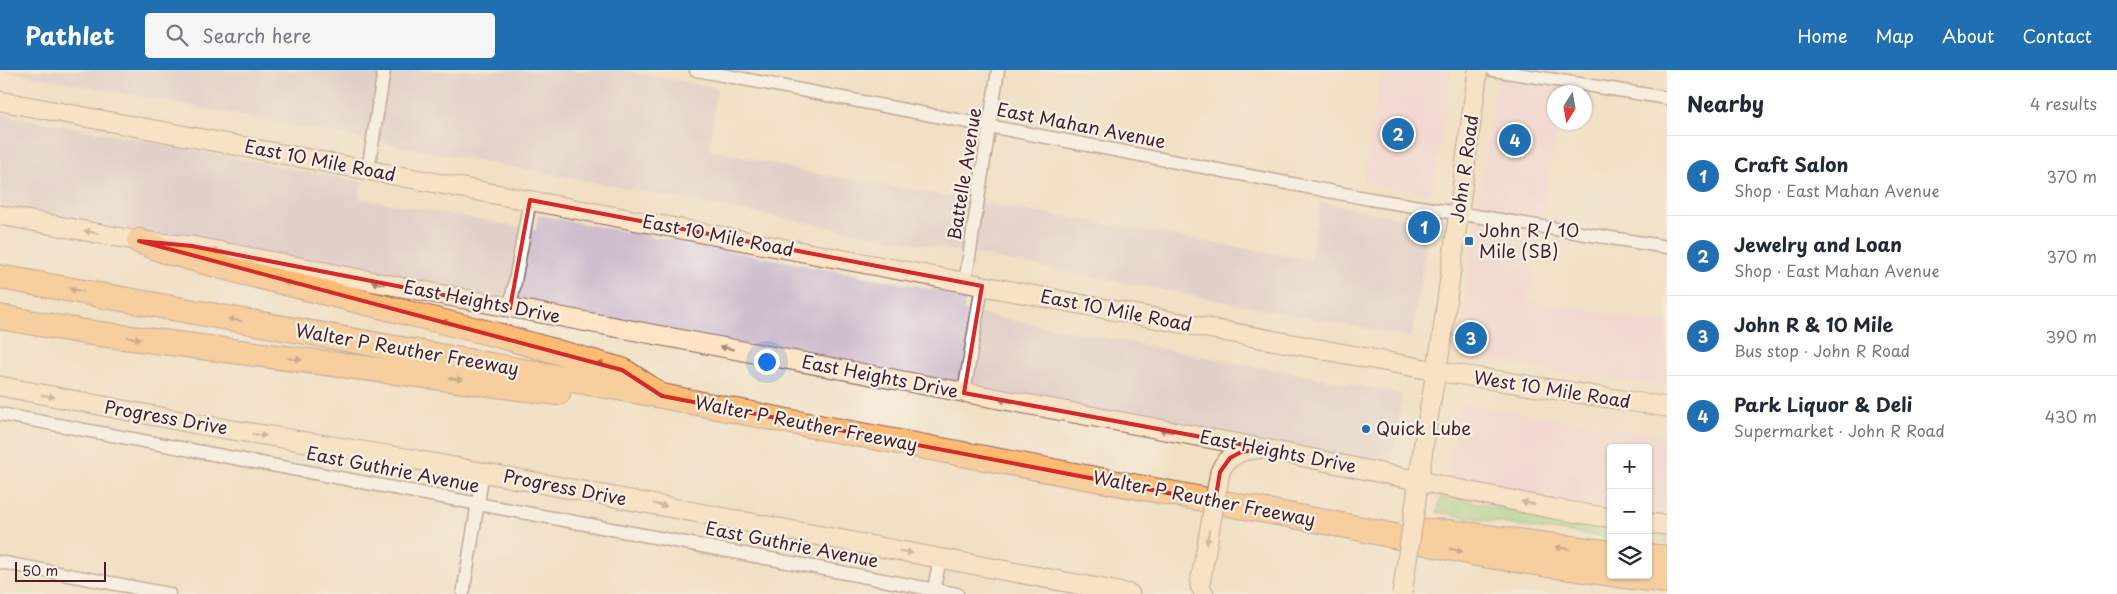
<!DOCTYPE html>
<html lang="en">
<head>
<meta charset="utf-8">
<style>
	body { margin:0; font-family:"Playpen Sans",sans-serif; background:#f6f6f7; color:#1f2937 }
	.controls { position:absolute; right:15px; bottom:15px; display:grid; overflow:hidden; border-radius:5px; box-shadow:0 1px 4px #0004 }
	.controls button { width:45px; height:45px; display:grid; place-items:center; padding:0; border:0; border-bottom:1px solid #e0e1e3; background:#fff; color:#1f2937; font:25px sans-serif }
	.compass { position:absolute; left:1547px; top:15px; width:45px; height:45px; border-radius:50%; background:#fff; box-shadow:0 1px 4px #0004; rotate:191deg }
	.scale { position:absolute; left:15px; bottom:12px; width:91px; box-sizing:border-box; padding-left:5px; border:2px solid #4a1f2b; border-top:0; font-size:14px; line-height:18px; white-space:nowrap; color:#4a1f2b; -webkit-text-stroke:4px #f7f3e8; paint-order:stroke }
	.you { position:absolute; left:766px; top:291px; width:18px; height:18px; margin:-12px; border:4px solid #fff; border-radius:50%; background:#1a73e8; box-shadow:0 0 0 8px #1a73e833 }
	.badge { display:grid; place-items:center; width:32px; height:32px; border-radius:50%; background:#1f6fb2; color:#fff; font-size:16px; font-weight:700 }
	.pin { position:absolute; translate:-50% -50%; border:2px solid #fff; box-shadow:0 1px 5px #0006 }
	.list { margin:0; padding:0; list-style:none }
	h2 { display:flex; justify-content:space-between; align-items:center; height:65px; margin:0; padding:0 20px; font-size:21px }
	h2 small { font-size:16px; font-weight:400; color:#747a83 }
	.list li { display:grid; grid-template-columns:32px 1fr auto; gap:15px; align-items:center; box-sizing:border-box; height:80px; padding:0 20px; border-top:1px solid #e0e1e3 }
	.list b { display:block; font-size:19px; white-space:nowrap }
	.list p { margin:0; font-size:16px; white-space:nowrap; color:#747a83 }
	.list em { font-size:16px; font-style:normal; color:#747a83 }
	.icon { flex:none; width:28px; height:28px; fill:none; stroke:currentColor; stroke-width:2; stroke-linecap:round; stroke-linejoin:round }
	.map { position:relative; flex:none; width:1667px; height:524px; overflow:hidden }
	header { display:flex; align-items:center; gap:30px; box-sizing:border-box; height:70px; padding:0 25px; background:#1f6fb2; color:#fff }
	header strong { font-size:24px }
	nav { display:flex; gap:28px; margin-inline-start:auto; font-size:18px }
	.search { width:350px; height:45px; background:#f6f6f7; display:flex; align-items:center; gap:12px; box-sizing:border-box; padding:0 18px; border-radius:5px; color:#747a83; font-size:19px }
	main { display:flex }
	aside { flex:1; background:#fff }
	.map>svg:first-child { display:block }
</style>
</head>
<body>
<header>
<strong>Pathlet</strong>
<div class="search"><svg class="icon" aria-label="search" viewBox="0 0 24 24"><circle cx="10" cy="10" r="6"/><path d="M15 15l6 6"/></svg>Search here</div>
<nav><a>Home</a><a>Map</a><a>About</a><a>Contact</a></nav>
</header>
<main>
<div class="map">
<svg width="1667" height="524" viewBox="0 0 1667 524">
	<rect width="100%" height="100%" fill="#f7f3e8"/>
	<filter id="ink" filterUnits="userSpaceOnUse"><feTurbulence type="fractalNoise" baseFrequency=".02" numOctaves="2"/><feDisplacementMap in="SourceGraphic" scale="10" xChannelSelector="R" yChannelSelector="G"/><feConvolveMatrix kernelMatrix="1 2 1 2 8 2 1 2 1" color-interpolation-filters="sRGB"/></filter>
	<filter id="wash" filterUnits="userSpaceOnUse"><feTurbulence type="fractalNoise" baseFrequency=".0096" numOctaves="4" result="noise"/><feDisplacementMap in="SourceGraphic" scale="20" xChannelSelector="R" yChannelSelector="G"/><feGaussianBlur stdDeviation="1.12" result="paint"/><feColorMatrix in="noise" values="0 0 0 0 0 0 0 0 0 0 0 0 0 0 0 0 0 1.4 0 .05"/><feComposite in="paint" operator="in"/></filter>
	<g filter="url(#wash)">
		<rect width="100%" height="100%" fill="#f1e0c4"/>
		<path fill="#f3cfdf" d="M1381,0H1452L1432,125L1363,113Z
			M1498,0H1564L1561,22H1554V52L1557,53L1529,231L1667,253V317L1473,288L1459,270Z
			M1459,333L1667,367V447L1648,445V378H1611V440L1454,410L1449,407Z"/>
		<path fill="#cfbdce" d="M0,0H622L717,18L709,79L807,102L1310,190L1320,132L1430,153L1411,267Z
			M0,44L362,112L359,128L536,160L538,146H542L964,225L966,227L964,241L1402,324L1392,390L1390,394L1380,395L0,134Z"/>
		<path fill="#94d187" stroke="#6f7859" d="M1441,425L1550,449L1611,458V467L1531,458L1437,442Z
			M1648,463L1667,465V475L1648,472Z"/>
	</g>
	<g filter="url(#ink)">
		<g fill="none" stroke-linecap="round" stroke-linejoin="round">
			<g stroke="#846361" stroke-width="15">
				<path id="street" d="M696,0L1370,129L1667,177
					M1493,0L1667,28
					M368,100L384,0
					M965,213L998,0
					M510,238L530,130
					M964,323L982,216
					M0,344L957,524
					M0,492L169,524
					M463,524L483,402
					M933,524L940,488"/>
			</g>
			<g stroke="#846361" stroke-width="21">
				<path id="secondary" d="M0,31L1436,301L1667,337
					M0,145L139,171L192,176L380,213L1266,379L1554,439L1611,448
					M0,316L196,354L417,390L1130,524
					M1220,402C1226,386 1241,380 1257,379
					M1415,437L1425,365L1441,274L1478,0
					M1648,453L1667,455
					M1201,508L1200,515L1204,524"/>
			</g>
			<g stroke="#846361" stroke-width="26">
				<path id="highway" d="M139,171L168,182L245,203L497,265L622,300L653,320
					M0,207L662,326L792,352L1357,458L1482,485L1611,504
					M0,247L85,262L558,323
					M1426,461L1448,462L1611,483
					M1648,486L1667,488
					M1617,505L1667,511"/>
			</g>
			<use href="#street" stroke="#fff" stroke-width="12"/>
			<use href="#secondary" stroke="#ffe4c6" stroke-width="19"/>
			<use href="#highway" stroke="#ffbb71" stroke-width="24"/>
			<g stroke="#846361" stroke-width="21" stroke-linecap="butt">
				<path id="secondary-bridge" d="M1201,508L1220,402
					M1402,524L1415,437"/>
			</g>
			<use href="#secondary-bridge" stroke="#ffe4c6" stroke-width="19"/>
		</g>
		<defs><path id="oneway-solid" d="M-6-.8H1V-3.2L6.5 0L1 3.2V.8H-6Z" transform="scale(1.25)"/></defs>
		<g fill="#a48278">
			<use href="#oneway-solid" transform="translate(91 162) rotate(-169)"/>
			<use href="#oneway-solid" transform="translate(219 181) rotate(-169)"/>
			<use href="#oneway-solid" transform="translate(378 213) rotate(-169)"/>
			<use href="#oneway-solid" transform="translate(727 278) rotate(-169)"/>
			<use href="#oneway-solid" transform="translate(48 326) rotate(11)"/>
			<use href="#oneway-solid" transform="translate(1006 331) rotate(-169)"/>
			<use href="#oneway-solid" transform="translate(1166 361) rotate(-169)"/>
			<use href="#oneway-solid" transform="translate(259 365) rotate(9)"/>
			<use href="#oneway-solid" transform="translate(1528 433) rotate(-168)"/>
			<use href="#oneway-solid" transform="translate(660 435) rotate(11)"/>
			<use href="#oneway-solid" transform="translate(1208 467) rotate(100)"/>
			<use href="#oneway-solid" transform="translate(906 482) rotate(11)"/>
		</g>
		<g fill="#9b654a">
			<use href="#oneway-solid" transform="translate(290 214) rotate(-166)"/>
			<use href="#oneway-solid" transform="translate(76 220) rotate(-170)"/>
			<use href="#oneway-solid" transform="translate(235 250) rotate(-170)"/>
			<use href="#oneway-solid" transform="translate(448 253) rotate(-166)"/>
			<use href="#oneway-solid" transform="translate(134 268) rotate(7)"/>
			<use href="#oneway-solid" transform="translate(295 289) rotate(7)"/>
			<use href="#oneway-solid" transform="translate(604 295) rotate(-164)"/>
			<use href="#oneway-solid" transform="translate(456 309) rotate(7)"/>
			<use href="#oneway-solid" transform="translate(1562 478) rotate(-173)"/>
			<use href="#oneway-solid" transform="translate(1456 480) rotate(12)"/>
		</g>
	</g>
	<path d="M0 0H1667V524H0ZM530,130L982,216L964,323L1266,379L1241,382L1230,388L1220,402L1215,432L662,326L622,300L139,171L192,176L510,238Z" fill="#f1e0c4" fill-opacity=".55" fill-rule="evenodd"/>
	<path fill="none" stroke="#d62828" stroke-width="4" stroke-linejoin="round" d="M530,130L982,216L964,323L1266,379L1241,382L1230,388L1220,402L1215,432L662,326L622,300L139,171L192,176L510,238Z"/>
	<g fill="#1f6fb2" stroke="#f7f3e8" stroke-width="2">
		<rect x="1464" y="166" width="10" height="10" rx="2.5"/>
		<circle cx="1366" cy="359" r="5"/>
	</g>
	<g text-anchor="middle" stroke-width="4.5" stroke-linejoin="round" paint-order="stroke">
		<g font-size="18" fill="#4a1f2b" stroke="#f7f3e8">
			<text transform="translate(1081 56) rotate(11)" y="6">East Mahan Avenue</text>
			<text transform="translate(320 91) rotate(11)" y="6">East 10 Mile Road</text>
			<text transform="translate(1465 99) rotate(-82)" y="6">John R Road</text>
			<text transform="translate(965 104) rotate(-81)" y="6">Battelle Avenue</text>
			<text transform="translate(718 166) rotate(11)" y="6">East 10 Mile Road</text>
			<text transform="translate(482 232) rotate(11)" y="6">East Heights Drive</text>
			<text transform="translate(1116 241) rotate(11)" y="6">East 10 Mile Road</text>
			<text transform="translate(407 280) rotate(10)" y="6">Walter P Reuther Freeway</text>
			<text transform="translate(880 307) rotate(11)" y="6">East Heights Drive</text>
			<text transform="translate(1552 320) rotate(9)" y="6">West 10 Mile Road</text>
			<text transform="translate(166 348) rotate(10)" y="6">Progress Drive</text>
			<text transform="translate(806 354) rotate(11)" y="6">Walter P Reuther Freeway</text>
			<text transform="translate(1278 382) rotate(11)" y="6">East Heights Drive</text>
			<text transform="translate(393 400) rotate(11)" y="6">East Guthrie Avenue</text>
			<text transform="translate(565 418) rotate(11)" y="6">Progress Drive</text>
			<text transform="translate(1204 429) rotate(11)" y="6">Walter P Reuther Freeway</text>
			<text transform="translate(792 475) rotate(11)" y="6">East Guthrie Avenue</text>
		</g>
		<g font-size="18" fill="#4a1f2b" stroke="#f7f3e8" text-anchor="start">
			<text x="1479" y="167">John R / 10<tspan x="1479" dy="21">Mile (SB)</tspan></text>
			<text x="1376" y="365">Quick Lube</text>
		</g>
	</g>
</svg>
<div class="controls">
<button>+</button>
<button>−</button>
<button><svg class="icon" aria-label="layers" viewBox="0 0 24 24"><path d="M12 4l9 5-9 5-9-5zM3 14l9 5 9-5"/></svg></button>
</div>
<svg class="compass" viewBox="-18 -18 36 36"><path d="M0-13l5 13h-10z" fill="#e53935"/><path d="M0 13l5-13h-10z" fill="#747a83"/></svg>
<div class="scale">50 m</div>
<div class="you"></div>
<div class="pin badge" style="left:1424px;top:157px">1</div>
<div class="pin badge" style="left:1398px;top:64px">2</div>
<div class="pin badge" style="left:1471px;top:268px">3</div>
<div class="pin badge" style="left:1515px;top:70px">4</div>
</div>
<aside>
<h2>Nearby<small>4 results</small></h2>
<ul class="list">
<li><span class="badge">1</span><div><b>Craft Salon</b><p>Shop · East Mahan Avenue</p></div><em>370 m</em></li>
<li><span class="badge">2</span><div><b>Jewelry and Loan</b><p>Shop · East Mahan Avenue</p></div><em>370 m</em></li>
<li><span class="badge">3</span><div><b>John R &amp; 10 Mile</b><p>Bus stop · John R Road</p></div><em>390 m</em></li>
<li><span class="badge">4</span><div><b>Park Liquor &amp; Deli</b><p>Supermarket · John R Road</p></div><em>430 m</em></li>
</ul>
</aside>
</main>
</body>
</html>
